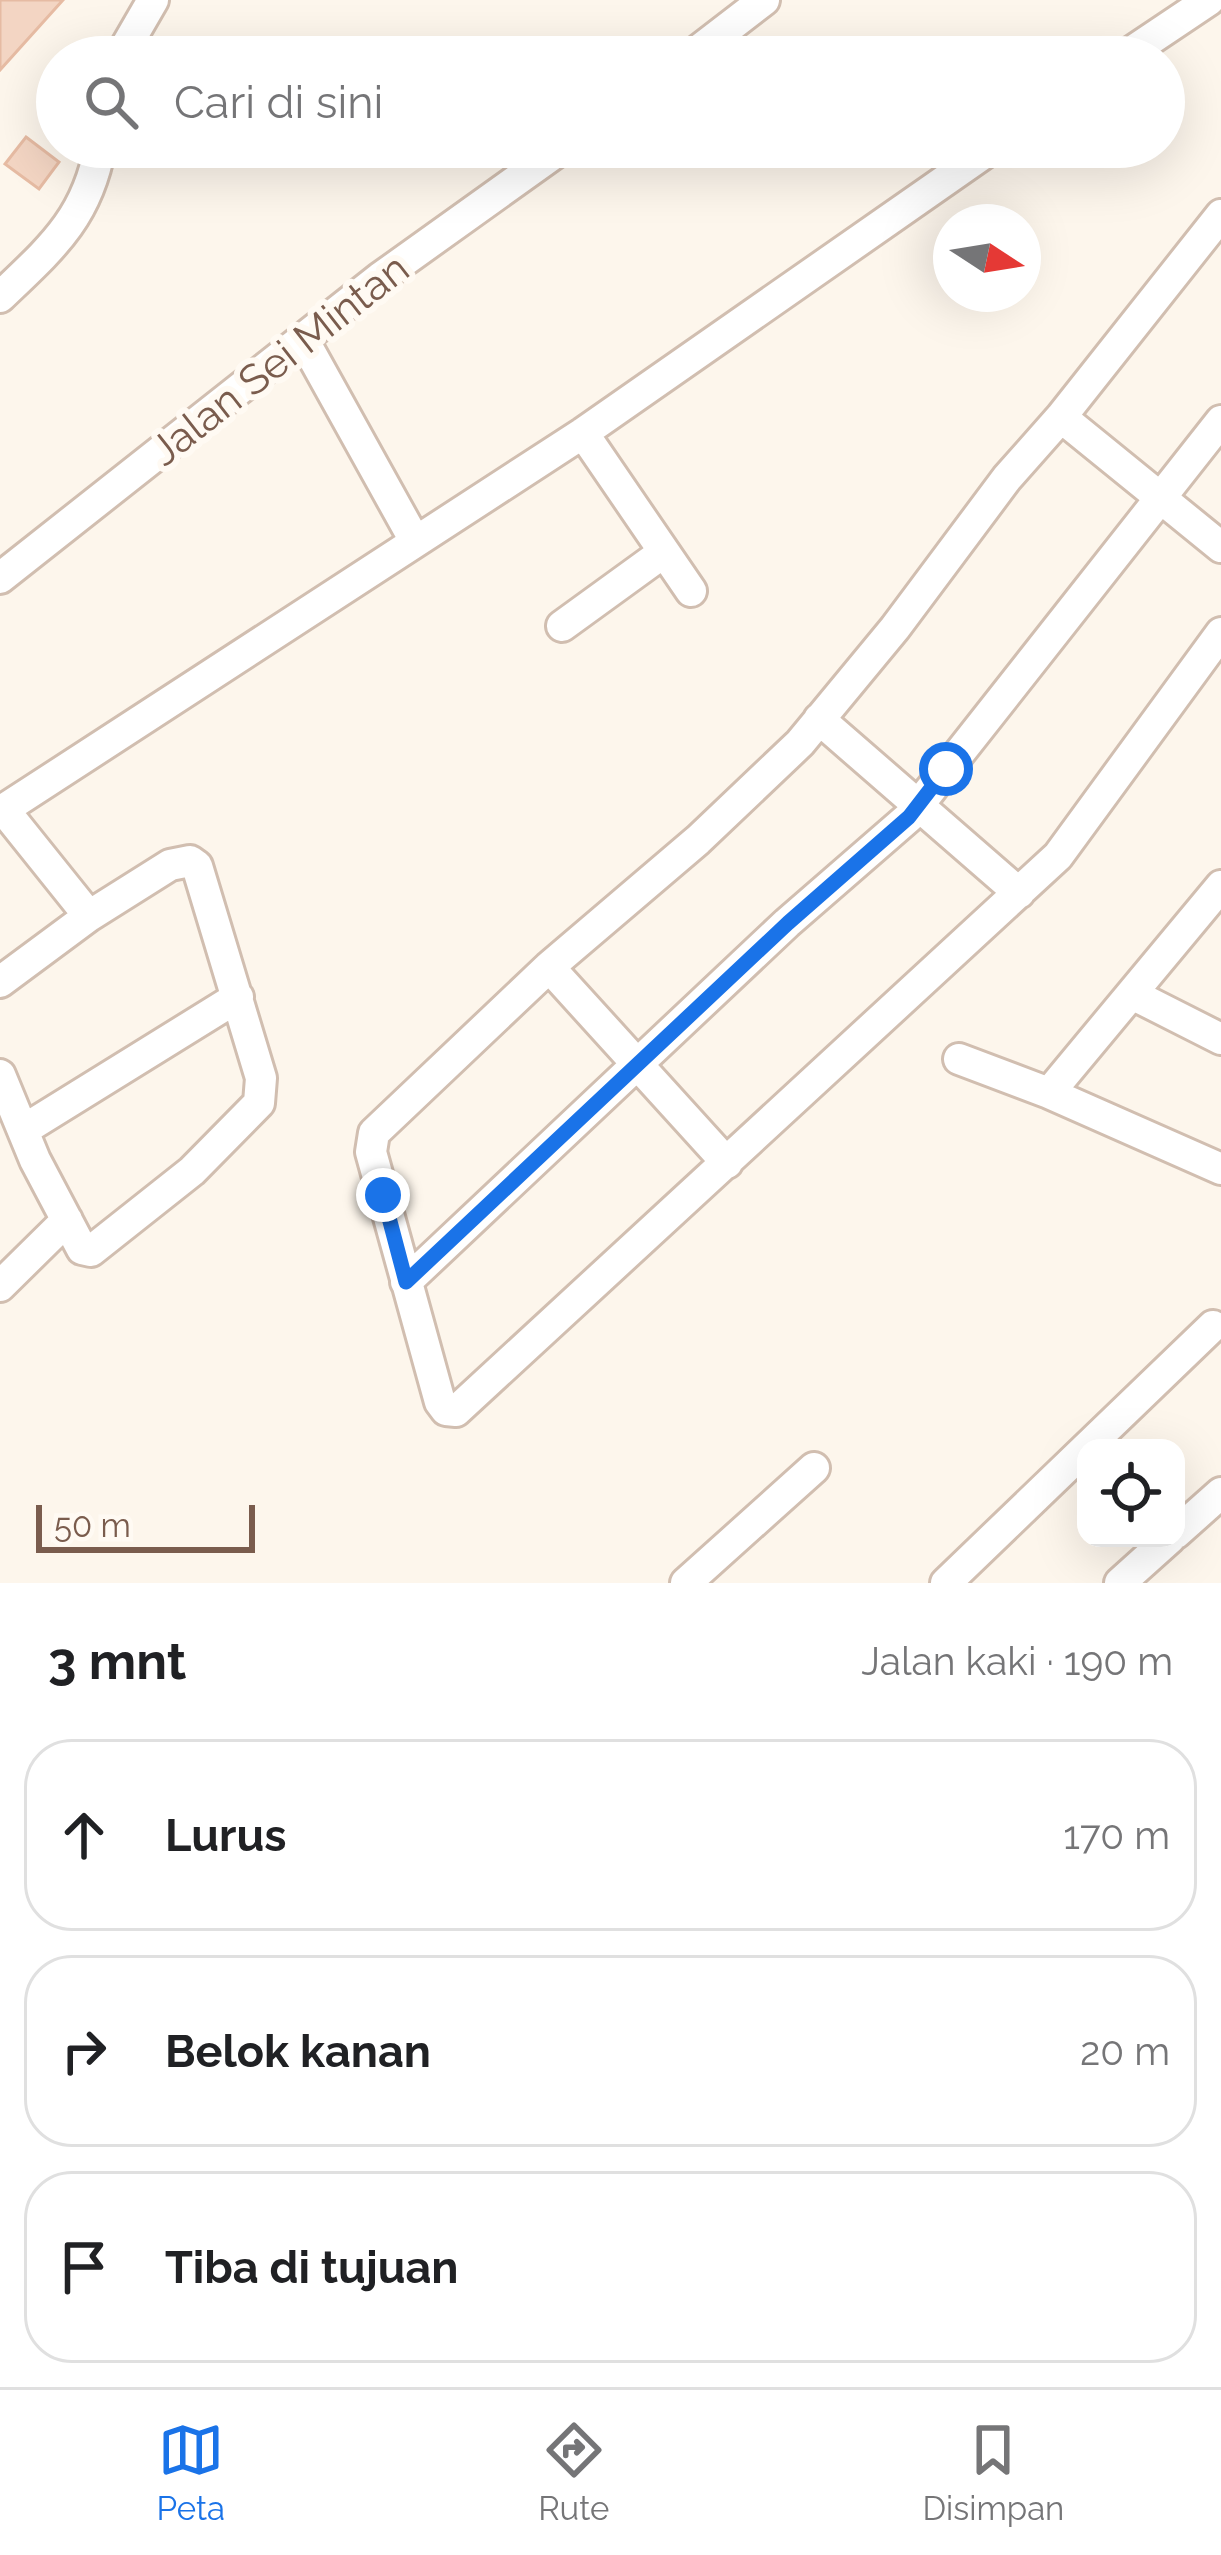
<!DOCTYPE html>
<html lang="id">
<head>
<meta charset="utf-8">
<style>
	body { margin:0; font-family:Raleway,sans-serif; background:#f2f2f2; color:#202124 }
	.controls { position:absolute; right:36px; bottom:36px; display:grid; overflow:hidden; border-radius:24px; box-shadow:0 12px 48px #0002 }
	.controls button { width:108px; height:108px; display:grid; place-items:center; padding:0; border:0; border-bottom:3px solid #e0e0e0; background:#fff; color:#202124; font:60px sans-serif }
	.compass { position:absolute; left:933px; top:204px; width:108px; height:108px; border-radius:50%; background:#fff; box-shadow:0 12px 48px #0002; rotate:102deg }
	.scale { position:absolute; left:36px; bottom:30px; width:219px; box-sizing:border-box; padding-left:12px; border:6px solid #7a5c4d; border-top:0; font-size:33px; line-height:42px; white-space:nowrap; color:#7a5c4d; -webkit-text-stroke:9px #fffaf3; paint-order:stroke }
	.stop { position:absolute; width:36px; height:36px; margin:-27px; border:9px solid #1a73e8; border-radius:50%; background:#fff }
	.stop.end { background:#1a73e8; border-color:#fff; box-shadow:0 3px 12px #0008 }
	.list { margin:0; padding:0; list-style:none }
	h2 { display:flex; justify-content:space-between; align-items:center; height:156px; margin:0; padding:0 48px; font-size:51px }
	h2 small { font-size:39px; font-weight:400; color:#757577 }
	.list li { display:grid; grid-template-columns:78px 1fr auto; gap:36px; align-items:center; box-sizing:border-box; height:192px; margin:0 24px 24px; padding:0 24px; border:3px solid #e0e0e0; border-radius:48px }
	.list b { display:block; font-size:45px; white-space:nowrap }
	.list em { font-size:39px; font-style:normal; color:#757577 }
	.icon { flex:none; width:66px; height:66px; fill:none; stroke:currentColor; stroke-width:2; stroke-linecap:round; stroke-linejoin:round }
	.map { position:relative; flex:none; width:1221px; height:1583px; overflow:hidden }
	.search { position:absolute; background:#fff; box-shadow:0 12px 48px #0002; left:36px; right:36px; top:36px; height:132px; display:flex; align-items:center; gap:30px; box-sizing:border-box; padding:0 42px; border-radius:66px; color:#757577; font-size:45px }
	.sheet { height:804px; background:#fff }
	nav { display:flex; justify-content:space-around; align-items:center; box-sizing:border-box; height:168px; border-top:3px solid #e0e0e0; background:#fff; font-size:33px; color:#757577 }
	nav a { display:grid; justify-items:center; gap:6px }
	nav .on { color:#1a73e8 }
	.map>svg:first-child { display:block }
</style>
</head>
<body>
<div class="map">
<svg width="1221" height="1583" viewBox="0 0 1221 1583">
	<rect width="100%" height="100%" fill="#fdf6ec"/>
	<path fill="#f3d5c3" stroke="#e6bba3" stroke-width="3" d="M0,0H63L0,70Z
		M26,137L59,162L39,189L5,164Z"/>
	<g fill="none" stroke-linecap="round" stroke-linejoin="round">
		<g stroke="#d1beb0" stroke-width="36">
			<path id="minor" d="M120,57L153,0
				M690,57L764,0
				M1124,57L1209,0
				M1221,215L1061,417L1007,478L895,628L800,743L698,840L549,967L374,1133L371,1152L440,1402L446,1410L456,1411L1058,856L1221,633
				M0,297C50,249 87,219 100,147
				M304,341L415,541
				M1061,417L1221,547
				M583,433L691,591
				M0,578L380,278L563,147
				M562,626L664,552
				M819,719L1019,893
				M0,812L583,433L993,147
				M549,967L727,1163
				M0,982L89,916
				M1132,994L1221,1039
				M959,1059L1049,1093L1221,1169
				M0,1075L35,1160L82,1249L91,1251L192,1171L259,1103L261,1078L197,866L190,861L170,865L89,916L4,810
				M1049,1093L1221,886
				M25,1129L238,997
				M406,1282L787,923L909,817L1221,421
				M0,1286L67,1220
				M1176,1533L1221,1493
				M686,1583L814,1468
				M946,1583L1213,1326
				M1120,1583L1170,1538"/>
		</g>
		<use href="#minor" stroke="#fff" stroke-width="30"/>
	</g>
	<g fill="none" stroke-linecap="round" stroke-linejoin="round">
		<path stroke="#1a73e8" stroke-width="15" d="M383,1195L406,1282L788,923L909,817L946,769"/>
	</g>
	<g text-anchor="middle" stroke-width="12" stroke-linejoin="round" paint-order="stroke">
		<g font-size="42" fill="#7a5c4d" stroke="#fffaf3">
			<text transform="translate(279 359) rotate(-38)" y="15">Jalan Sei Mintan</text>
		</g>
	</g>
</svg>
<div class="controls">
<button><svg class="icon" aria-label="locate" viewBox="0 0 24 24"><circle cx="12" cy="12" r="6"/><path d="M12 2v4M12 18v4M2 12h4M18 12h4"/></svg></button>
</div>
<svg class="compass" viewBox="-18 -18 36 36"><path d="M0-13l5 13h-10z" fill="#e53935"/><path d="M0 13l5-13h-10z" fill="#757577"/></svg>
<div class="scale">50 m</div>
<div class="stop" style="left:946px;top:769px"></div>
<div class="stop end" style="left:383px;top:1195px"></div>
<div class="search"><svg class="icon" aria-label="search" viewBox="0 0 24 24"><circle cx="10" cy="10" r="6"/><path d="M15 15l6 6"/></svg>Cari di sini</div>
</div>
<section class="sheet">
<h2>3 mnt<small>Jalan kaki · 190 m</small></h2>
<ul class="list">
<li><svg class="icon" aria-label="ahead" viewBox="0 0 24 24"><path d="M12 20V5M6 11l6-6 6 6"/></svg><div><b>Lurus</b></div><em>170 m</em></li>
<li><svg class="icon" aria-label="right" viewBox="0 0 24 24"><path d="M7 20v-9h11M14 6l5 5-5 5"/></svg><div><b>Belok kanan</b></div><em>20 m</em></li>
<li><svg class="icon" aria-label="arrive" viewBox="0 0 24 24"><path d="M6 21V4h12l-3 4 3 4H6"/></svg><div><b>Tiba di tujuan</b></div></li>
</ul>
</section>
<nav>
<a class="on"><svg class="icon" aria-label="map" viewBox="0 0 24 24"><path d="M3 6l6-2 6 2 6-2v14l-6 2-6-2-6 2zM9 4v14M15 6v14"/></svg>Peta</a>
<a><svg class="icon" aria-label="directions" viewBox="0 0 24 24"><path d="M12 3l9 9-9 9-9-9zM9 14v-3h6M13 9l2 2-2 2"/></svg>Rute</a>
<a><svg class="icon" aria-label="saved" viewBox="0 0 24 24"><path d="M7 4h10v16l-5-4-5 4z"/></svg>Disimpan</a>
</nav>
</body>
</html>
